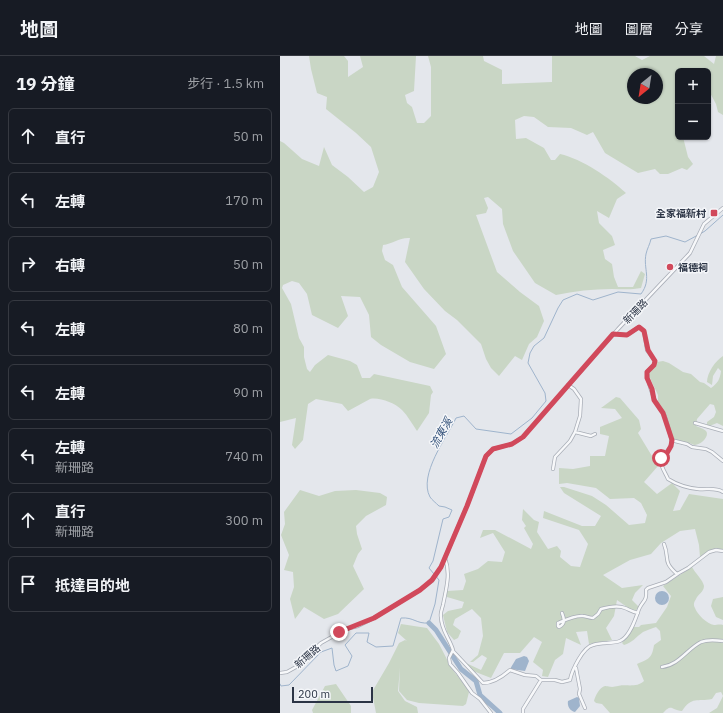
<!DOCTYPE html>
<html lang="zh-TW">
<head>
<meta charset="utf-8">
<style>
	body { margin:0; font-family:"IBM Plex Sans","Noto Sans TC",sans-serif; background:#20242c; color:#f1f3f6 }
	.controls { position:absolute; right:12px; top:12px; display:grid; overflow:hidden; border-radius:6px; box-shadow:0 1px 3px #0004 }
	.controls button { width:36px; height:36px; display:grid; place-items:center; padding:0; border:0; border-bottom:1px solid #363941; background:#171b24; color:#f1f3f6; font:20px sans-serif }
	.compass { position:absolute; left:347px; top:12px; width:36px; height:36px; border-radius:50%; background:#171b24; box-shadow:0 1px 3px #0004; rotate:210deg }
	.scale { position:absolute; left:12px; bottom:10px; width:81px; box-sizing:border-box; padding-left:4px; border:2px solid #2b3445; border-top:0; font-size:11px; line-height:14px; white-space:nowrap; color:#2b3445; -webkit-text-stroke:3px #f4f6f9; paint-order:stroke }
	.stop { position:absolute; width:12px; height:12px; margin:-9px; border:3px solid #d1495b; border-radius:50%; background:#fff }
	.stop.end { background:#d1495b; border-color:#fff; box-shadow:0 1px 4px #0008 }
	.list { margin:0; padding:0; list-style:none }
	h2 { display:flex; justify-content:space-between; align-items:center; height:52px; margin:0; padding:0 16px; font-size:17px }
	h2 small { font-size:13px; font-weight:400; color:#9ea1a6 }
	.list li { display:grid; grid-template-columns:26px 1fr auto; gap:12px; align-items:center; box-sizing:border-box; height:56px; margin:0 8px 8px; padding:0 8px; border:1px solid #363941; border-radius:6px }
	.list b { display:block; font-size:15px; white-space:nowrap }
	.list p { margin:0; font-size:13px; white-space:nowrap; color:#9ea1a6 }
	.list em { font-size:13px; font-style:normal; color:#9ea1a6 }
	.icon { flex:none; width:22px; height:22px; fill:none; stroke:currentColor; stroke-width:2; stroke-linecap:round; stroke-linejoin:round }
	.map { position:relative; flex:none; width:443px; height:657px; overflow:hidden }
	header { display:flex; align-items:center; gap:24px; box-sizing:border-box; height:56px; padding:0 20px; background:#171b24; border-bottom:1px solid #363941 }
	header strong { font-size:19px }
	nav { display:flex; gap:22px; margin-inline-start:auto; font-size:14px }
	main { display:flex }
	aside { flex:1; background:#171b24 }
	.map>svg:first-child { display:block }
</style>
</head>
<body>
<header>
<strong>地圖</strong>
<nav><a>地圖</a><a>圖層</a><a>分享</a></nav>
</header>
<main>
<aside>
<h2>19 分鐘<small>步行 · 1.5 km</small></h2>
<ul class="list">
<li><svg class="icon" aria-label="ahead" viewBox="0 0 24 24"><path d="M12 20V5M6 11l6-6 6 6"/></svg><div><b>直行</b></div><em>50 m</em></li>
<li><svg class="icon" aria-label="left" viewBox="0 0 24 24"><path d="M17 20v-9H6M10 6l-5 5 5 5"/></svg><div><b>左轉</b></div><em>170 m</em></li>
<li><svg class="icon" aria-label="right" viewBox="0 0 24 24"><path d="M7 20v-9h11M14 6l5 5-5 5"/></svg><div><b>右轉</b></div><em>50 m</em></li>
<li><svg class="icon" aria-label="left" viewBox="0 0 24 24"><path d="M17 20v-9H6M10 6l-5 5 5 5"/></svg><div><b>左轉</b></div><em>80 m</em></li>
<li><svg class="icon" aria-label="left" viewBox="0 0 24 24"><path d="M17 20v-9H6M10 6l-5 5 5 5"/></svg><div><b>左轉</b></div><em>90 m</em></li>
<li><svg class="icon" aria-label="left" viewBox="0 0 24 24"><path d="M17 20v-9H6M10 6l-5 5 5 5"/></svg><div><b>左轉</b><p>新珊路</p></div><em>740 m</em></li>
<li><svg class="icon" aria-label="ahead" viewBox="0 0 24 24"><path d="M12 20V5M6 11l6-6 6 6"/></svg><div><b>直行</b><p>新珊路</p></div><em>300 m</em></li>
<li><svg class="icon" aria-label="arrive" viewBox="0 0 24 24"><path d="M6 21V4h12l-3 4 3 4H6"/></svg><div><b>抵達目的地</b></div></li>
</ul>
</aside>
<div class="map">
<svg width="443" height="657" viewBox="0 0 443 657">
	<rect width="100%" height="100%" fill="#e4e7ec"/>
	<path fill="#c9d6c5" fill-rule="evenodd" d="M29,0H64L68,5V21L83,11L80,0H136L134,35L125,39L127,47L132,51L137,67H144L151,60V11L148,0H203L204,5L222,14V28L272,26V0H355L362,4L370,0H424L434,8L436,0H443V59L438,56L436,48L429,35H428V15H398V81H403L408,101L413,108L407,114L402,112L388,118H380L375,113L358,117L325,97L313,76L307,79L291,72L268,71L254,61L244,60L235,64L236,83L246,82L264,92L271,104H275L280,98C302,103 330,122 346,137L337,143L329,162L317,155L319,167L332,180L335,189L323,194L325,203L332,208L334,221L338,231H353L361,215L365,218L361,232C351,234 342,233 332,233C313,233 294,235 276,239L255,227L233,195L223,168L222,153L208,141L204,142L208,152L206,157L196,159L217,216L240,236L259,250L264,265L257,281L249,288L242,304L235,300L219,320L211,312L206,303L201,288L177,264L165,255L144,233L125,206L130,182C120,181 112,188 103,189L102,195L105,204L113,209L122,231L156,270L166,298L154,313L130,306L101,289L91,281L89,259L80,241L61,240L68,260L58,272L32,259L27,238L19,227L12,225L3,229L2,232L11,248L19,282L24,291V301L27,313L30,316L35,309L48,299L70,305L77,309L82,322H90L94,318L150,330L153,336L151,339L149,357L137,375C132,368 128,360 122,354C115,347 99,341 90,343L68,355L62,348L36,343L28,348L23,384L15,393L12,389L16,362L0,366V85L4,87L22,103L39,110L44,91L52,109L68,121L84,136L93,131L99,116L91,91L76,77L46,53L47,41L37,37L31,13ZM353,18H377V42H353Z
		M443,300V370L437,367L427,371V366L434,361L436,356L434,349L430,348L417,363L416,370C419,371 424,373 426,375C430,380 421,389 415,389C413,389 411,387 408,387L403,389L396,386L391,382V374L385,357L378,349V339L368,318L377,306L383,305L389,307L403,316L411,318L420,326L424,327L431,332C438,327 440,323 441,315L438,312L433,320L432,329L427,326C427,317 435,305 443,300Z
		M336,341L340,342L359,364L361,373L358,377L378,410L364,426L377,438L392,427L400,435L393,455L400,454L409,438L443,443V494L436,492L420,501L419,489L415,473L400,475L381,487L371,498L350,504L323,519L342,532L363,529L355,537L352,544L359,551L354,556L337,544L334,560L326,572L332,584L309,588L307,575L296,576L301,589L286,582L283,598L275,604L268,621L262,620L263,614L253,606L262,586L254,581L240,597H224L211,622L193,615L186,607L201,614L207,602L202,599L193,606H190L198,599L203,580L201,562L192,553L175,563L173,569L181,575L178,582L174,584L167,576L163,559L168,555L182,552L184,546L167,541V535L183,534L186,525L184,518L198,513L208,505L222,506L225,496L213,477L200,482L203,474H215L251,493L253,488L244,472L246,470L242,464L243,453L254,464L259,466L257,476L268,493L277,490L281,495L280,501L291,510L300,511L308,488L299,474L263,462L264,455L302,470H315L321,460L284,437L280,431H284L312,440L326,449L349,469L365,467L367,459L361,447L354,442L330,443L316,432L287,427L279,428V412L293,413L310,410V400H325L329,380L320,378V371L342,362L335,353L321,352Z
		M20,434L39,440L55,435L76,434L100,437L107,441L106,449L86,460L76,470L77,478L82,493L78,498L73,510L84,533L58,558L44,563L24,551L15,563L10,543L14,531L13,516L4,514L9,499L1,479L5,468L4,456Z
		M412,511C415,517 423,524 424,530C424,536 418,538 416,543C414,546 413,549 415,552C417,558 427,568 434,569C436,569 440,568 443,569V657H429L437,652L443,640L441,636L436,637L432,643C417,646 412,640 402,655C391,654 392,647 383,657H330L322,648L316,647L314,645C315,640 320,631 325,630C326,630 332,631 332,631C334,631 336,630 338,630C347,628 357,632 364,625L357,608C369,603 372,602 374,589L381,584L380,575L376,571C371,573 367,574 363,576C356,581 352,587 344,589L342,587L354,571H359L361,569L376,567L387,551L391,540L383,530Z
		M443,541V564L436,561L431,550L433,543Z
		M121,568L147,572L159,588L172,613L184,628L189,636L186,648L183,650L139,647L127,644L119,635L120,612L118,635L125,645L137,651L138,657H96L92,636L109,607L119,587L125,584L127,585L118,577Z
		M56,628L71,650V657H33L32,654L45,630Z"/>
	<path fill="#9fb4cc" d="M375 542a7 7 0 1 1 14 0a7 7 0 1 1-14 0Z
		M244,600L247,601L249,605L245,615L230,613L236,603Z
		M297,641L299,642L300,650L295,656C290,655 287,650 288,645Z"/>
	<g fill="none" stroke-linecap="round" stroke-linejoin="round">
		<path stroke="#9fb4cc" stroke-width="1" d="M420,178L425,175L443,159
			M0,628L1,630L9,629L41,596L52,592L54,609L56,615L68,610L72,600L65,589L76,577H89L87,586L96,591L113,590L121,562C134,561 136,568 149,567L155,548L159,524L149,512L153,505L163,463L169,461L172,454L165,451L159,450C156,447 152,444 150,441C138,419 167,381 176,362L184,360L196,373L231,378L252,362L266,345L265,337L248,307L250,297L254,290L264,282L278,252L283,244L297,238L313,244L338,236L361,238C372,223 363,213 366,198C367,193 370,188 371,183L386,180L405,186L418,179"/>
		<path stroke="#9fb4cc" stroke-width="5" d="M149,567L156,574L181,613L196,625L200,639L220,657"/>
		<g stroke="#a9aeb7" stroke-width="4">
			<path id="minor" d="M334,278L347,279L359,271L364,275L367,294L375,305L374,309L367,316C367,323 373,342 377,348C379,352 382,355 384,358C387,366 389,374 391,382C394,394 380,398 381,406C381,411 386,418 388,423C396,428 408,432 418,433C426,434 436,431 443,436
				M415,367L443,375
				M295,376L311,380L315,378
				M391,384L407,388L412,391L426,393L432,396L443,405
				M273,413L275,401L290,385L295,376L300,360L301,343L294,333L288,329
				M384,488C390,503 382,505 397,518
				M165,502C171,518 166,533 163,549C162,553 160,557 161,561C161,574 170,583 173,594L169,602L170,608L178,617L192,637L200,643L211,657
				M282,557C284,562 286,568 279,571L278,570V567C285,564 295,559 303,560C306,560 309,562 313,562L318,558L321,553C328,551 338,549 345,552C350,554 352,556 358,557
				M173,595L203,627C213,627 222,621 230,614L245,619L256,620L261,624H275L282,626L290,624C292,614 303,591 313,589C322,586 332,588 340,585C350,581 356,562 359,553C363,544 367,546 366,534L368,532L386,526L399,517L408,512L429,496L436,494L443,495
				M382,611C399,609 407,593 421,586C428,583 436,584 443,585
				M296,612L300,633L299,638L305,652
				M0,617L7,616L16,611L41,587L66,573L78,570L94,562L140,534L152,525L161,511L187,450L206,400L213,393L232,388L243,381L338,273L410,197L424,168L443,152
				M243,657V653L261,624"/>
		</g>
		<use href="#minor" stroke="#f7f8fa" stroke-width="2.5"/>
	</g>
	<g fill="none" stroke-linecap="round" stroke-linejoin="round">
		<path stroke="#d1495b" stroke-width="5" d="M59,576L94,562L140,534L152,524L161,511L187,450L206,400L213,393L232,388L243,381L333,278L347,279L359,271L364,275L368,294L375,305L374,309L367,316V322L372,333L374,344L383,357L392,384L391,390L387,397L381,402"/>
	</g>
	<g fill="#d1495b" stroke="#f4f6f9" stroke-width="1.5">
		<rect x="430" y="153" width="8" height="8" rx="2"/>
		<circle cx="390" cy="211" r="4"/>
	</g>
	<g text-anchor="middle" stroke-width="3" stroke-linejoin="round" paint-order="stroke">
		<g font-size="10" font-weight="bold" fill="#2b3445" stroke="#f4f6f9" text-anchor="end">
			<text x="426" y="161">全家福新村</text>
			<text x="398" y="215" text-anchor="start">福德祠</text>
		</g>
		<g font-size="10" fill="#2b3445" stroke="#f4f6f9">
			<text transform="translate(355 255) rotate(-46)" y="4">新珊路</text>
			<text transform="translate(27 600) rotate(-41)" y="4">新珊路</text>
		</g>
		<g font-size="11" font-style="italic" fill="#34527a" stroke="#f4f6f9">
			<text transform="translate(161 377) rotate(-61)" y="4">流東溪</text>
		</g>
	</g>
</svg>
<div class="controls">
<button>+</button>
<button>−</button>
</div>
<svg class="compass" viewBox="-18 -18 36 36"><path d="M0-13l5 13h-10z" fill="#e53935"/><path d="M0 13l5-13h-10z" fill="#9ea1a6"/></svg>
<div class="scale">200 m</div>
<div class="stop" style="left:381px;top:402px"></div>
<div class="stop end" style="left:59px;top:576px"></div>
</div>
</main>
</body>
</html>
